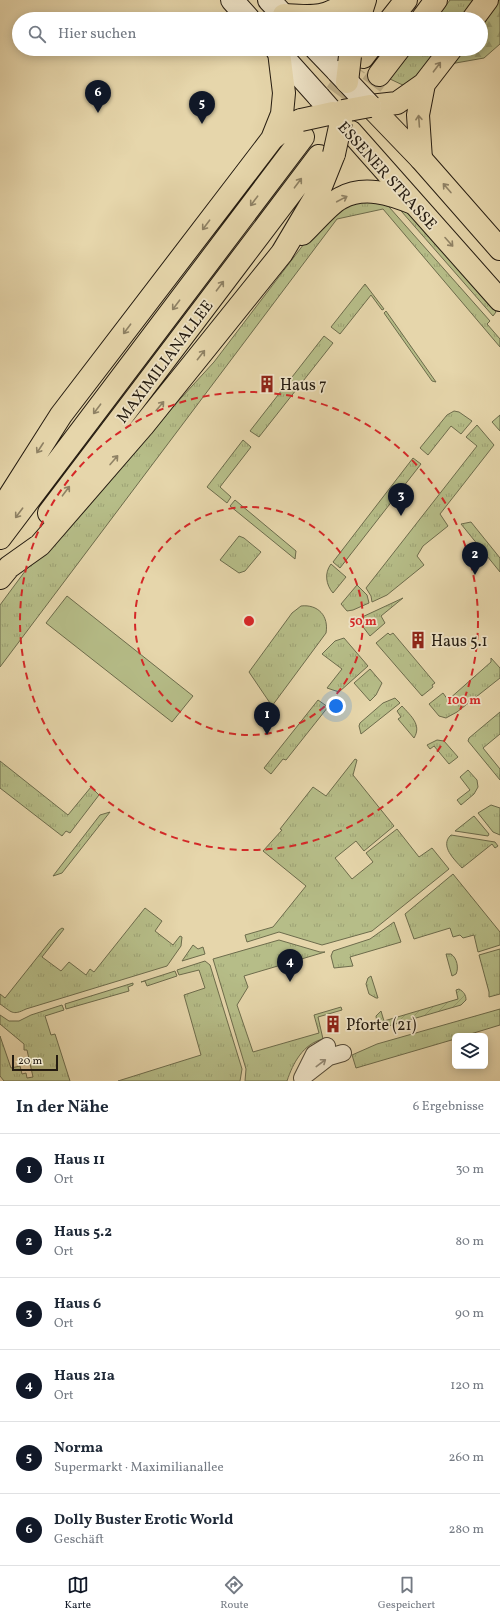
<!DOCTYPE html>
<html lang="de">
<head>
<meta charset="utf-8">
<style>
	body { margin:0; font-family:Vollkorn,serif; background:#f2f2f3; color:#1f2937 }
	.controls { position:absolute; right:12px; bottom:12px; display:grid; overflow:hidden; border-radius:6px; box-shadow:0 2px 10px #0003 }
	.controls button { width:36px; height:36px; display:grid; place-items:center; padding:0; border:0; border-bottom:1px solid #e0e1e3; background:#fff; color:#1f2937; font:20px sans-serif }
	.scale { position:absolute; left:12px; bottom:10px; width:46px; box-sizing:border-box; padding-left:4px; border:2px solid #241b10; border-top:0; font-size:11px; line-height:14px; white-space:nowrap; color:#241b10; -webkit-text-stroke:3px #efe4c8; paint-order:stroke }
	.you { position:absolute; left:336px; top:706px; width:14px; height:14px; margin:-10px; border:3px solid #fff; border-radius:50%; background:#1a73e8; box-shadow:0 0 0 6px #1a73e833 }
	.badge { display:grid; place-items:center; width:26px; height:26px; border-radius:50%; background:#111827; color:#fff; font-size:13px; font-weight:700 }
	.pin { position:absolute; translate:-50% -33px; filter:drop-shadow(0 1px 2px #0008) }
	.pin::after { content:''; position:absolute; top:21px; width:14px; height:12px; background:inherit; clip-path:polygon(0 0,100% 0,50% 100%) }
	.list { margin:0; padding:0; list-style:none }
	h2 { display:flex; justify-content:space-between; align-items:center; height:52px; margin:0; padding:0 16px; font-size:17px }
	h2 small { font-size:13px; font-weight:400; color:#747a83 }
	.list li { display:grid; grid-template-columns:26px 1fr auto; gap:12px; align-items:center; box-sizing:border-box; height:72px; padding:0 16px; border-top:1px solid #e0e1e3 }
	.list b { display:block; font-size:15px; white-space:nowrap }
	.list p { margin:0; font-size:13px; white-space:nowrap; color:#747a83 }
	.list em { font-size:13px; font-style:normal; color:#747a83 }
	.icon { flex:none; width:22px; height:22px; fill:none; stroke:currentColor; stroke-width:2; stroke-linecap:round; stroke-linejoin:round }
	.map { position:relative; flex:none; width:500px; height:1081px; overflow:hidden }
	.search { position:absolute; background:#fff; box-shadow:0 2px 10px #0003; left:12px; right:12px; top:12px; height:44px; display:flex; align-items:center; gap:10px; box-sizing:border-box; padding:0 14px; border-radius:22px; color:#747a83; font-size:15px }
	.sheet { height:484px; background:#fff }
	nav { display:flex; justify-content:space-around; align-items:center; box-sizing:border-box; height:56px; border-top:1px solid #e0e1e3; background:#fff; font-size:11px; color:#747a83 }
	nav a { display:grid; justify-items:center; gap:2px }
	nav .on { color:#111827 }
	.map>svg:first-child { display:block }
</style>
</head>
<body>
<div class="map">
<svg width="500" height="1081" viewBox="0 0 500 1081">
	<defs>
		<pattern id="grass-tufts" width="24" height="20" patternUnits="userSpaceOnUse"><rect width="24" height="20" fill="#b6bd88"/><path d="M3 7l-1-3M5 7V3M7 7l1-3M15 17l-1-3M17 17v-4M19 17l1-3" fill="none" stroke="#9ca274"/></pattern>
		<pattern id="forest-firs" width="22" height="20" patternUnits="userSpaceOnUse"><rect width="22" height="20" fill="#b6bd88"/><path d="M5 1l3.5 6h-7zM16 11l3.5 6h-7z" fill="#9ca274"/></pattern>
		<pattern id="garden-furrows" width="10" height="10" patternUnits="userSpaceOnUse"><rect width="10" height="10" fill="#b6bd88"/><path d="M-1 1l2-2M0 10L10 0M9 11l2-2" fill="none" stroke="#9ca274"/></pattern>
	</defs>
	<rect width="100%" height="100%" fill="#e6d6ab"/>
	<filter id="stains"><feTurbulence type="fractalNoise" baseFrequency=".005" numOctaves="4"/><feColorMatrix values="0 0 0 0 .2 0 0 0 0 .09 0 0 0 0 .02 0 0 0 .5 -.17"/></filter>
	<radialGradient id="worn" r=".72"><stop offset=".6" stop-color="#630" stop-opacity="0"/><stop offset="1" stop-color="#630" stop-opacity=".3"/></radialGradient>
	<path fill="url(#grass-tufts)" stroke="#6d6c4c" d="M450,0H475L460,19H436Z
		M413,49H438L417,77L407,87L390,79Z
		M382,199L490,321L487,324L500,339V347L383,209L337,219L0,667V605L34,559L214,362L326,215L343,203Z
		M395,204L408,213L496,312L493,316Z
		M365,284L384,309L382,310L371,295L340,334L331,327Z
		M386,311L436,382L432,381L384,313Z
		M324,336L333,343L259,437L250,431Z
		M454,411L459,412L472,421L461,434L451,426L428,455L420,448L447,415Z
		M500,415V431L492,422Z
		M477,425L494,445L440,514L448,526L423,546L417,556L424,565L387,595L372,602L371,596L366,588L477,446L466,437Z
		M243,440L251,447L220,487L231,497L227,503L207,487Z
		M413,458L421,464L340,568L333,562Z
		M235,500L296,551L295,559L230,506Z
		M471,522L500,558V572L461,524Z
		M239,536L244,538L261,552L245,571L239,573L220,560Z
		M331,564L346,577L333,593C326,585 324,573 331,564Z
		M357,585L367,595L369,603L353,610L347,611L341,604Z
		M403,598L381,616L385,623L370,636L360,623V618Z
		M301,606C318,604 329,616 326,633L272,706L249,672L292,613Z
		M388,633L390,635L393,633L435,683L432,685L433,687L422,696L376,643Z
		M344,638L368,666L339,692L327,688L342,669L322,654L335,641Z
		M491,658L500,668V678L457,712L446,718L439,716L429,704L443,693L448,700L491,662Z
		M370,669L382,683L376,695L370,701L354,683Z
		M395,698L400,703L361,734L359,726L360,723L383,703Z
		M318,700L328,707L286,760L283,759L271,774L264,768Z
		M402,706C411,716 422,725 414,738L398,719L401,717L397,711Z
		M500,712V734L483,748L500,769V780L468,741L469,738Z
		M437,740L444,741L458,757L449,764L434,746L430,749L427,745Z
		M355,759L357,760L353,775L394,826L364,851L356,841L335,858L352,879L373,862L366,853L397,829L419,857L432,848L449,869L372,931L322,945L279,932L247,942L245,935L273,927L306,886L263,851L282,830L280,829L313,787L326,796Z
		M0,761L68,815L91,787L99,795L70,833L66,831L62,836L0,788Z
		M468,770L477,780L478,787L474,794L461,805L457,800L470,790L460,777Z
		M491,805L500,808V835L493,832L478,813Z
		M110,812L62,873L53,876L100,815Z
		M474,816L489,834L488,836L455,831Z
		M451,835L495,842L498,846L495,848L492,844L462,868C455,860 439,846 451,835Z
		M453,874L500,932V945L478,952L474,935L463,938L460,935L453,937L450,928L414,939L405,914Z
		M145,908L162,921L155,931L173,945L180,936L182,937L181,946L167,966L26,1009C12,1016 12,1012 0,1004V994L5,998L59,930L62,928L64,929L42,957L61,971L69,962L86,975L90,969L94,972Z
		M394,922L401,942L350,957L353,966L334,968L331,956L333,951L370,939Z
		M279,940L320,952H325L244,976L248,987L237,1005L253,1052L319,1033L314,1015L341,1007L342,1010L318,1017L323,1039C303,1044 293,1063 287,1081H245L246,1069L213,959Z
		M193,945L198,949L203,947L205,954L182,961Z
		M500,949V994L489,997V992L479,955Z
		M451,954C457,958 459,968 456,974L452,976L446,954Z
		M205,961L210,965L242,1069L240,1081H118L201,1055L184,995L205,988L199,970L179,975L177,970Z
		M175,971L177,976L147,986L145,981L141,982Z
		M371,976L378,998H376L369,994L366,984L368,978Z
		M133,983V985L128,987L129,991L66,1009L65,1004Z
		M62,1005L64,1010L45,1016L51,1035L55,1034L70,1081H4L0,1076V1036L11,1068L20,1066L22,1074L26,1073L27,1078L33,1077L27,1050H24V1044L0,1024V1015L9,1021H19L31,1015Z
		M500,1009V1025L464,1036H455V1039L356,1068L352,1055L377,1044Z"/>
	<path fill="url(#forest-firs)" stroke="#6d6c4c" d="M497,0H500V44L484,58L450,64L461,49H481V22Z"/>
	<path fill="url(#garden-furrows)" stroke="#6d6c4c" d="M459,989C464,992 466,995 466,1000L461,1005L385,1027H382L377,1023L376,1016L381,1011L384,1021L458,999L456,990Z"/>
	<path fill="#b6bd88" stroke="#6d6c4c" d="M67,596L193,696L172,722L46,623Z"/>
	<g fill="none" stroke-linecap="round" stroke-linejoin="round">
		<path stroke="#bfb18c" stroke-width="22" stroke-dasharray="22 11" stroke-linecap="butt" d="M352,112L379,75
			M316,120L356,66"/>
		<g stroke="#544a37" stroke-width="18">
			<path id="street" d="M327,1046L314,1054L302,1078L329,1057L343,1053"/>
		</g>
		<g stroke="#241b10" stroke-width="24">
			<path id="secondary" d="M232,0L249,19
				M269,0L287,19
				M276,49L319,97
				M316,49L338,72"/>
		</g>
		<g stroke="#241b10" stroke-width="24">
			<path id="primary" d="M370,106L421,159L500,249
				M351,132L500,300"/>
		</g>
		<g stroke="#241b10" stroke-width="24">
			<path id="highway" d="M284,15C313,17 326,19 350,0
				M359,19L365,0
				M391,19L406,0
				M422,19L436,0
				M473,19L487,0
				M363,57L369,49
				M379,75L399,49
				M370,106L397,103L424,84L451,49
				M272,139L282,114L284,93L279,52
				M421,159L418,115L424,84
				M302,234C312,225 330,203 341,198C364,185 391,194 413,203
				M0,511L61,415L272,139L288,126L301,120
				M49,513L319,156
				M0,538L303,137
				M0,578L9,567L40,545L143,426L282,253L320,189L334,154"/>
		</g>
		<use href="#street" stroke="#efe4c8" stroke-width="16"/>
		<use href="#secondary" stroke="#efe4c8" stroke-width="22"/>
		<use href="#primary" stroke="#e6d6ab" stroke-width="22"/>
		<use href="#highway" stroke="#e6d6ab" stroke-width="22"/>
		<g stroke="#241b10" stroke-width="24" stroke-linecap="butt">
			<path id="secondary-bridge" d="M338,72L370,106
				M319,97L333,113"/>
		</g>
		<g stroke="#241b10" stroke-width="24" stroke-linecap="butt">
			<path id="highway-bridge" d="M347,82L350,56
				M343,111L370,106
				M301,120L333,113
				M334,154L341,122"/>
		</g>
		<use href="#secondary-bridge" stroke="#efe4c8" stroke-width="22"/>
		<use href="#highway-bridge" stroke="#e6d6ab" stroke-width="22"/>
	</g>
	<defs><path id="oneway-shaft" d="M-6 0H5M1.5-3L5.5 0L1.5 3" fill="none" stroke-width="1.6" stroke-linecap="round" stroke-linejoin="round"/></defs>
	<g stroke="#8f8265">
		<use href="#oneway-shaft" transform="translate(437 67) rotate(-53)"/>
		<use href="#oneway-shaft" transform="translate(419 121) rotate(-94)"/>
		<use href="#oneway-shaft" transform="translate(298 183) rotate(-53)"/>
		<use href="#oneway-shaft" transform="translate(447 188) rotate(-131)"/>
		<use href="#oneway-shaft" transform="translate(342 199) rotate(-28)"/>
		<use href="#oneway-shaft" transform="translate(254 201) rotate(127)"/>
		<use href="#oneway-shaft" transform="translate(206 225) rotate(127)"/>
		<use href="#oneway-shaft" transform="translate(449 242) rotate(48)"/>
		<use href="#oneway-shaft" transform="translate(220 286) rotate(-53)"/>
		<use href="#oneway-shaft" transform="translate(176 305) rotate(127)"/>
		<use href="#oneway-shaft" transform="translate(127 329) rotate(127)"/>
		<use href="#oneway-shaft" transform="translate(201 355) rotate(-52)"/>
		<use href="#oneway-shaft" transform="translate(160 406) rotate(-50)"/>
		<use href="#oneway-shaft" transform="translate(97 409) rotate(127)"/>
		<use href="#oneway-shaft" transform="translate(40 448) rotate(123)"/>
		<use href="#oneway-shaft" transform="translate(114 460) rotate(-49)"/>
		<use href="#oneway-shaft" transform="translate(66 491) rotate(-53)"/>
		<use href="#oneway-shaft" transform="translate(19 513) rotate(127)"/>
	</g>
	<use stroke="#948a75" href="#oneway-shaft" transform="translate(321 1063) rotate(-37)"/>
	<g fill="none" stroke="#d62828" stroke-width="2" stroke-dasharray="7 5">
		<circle cx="249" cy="621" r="114"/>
		<circle cx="249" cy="621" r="229"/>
	</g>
	<defs>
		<g id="building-bare" transform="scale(1.38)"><path d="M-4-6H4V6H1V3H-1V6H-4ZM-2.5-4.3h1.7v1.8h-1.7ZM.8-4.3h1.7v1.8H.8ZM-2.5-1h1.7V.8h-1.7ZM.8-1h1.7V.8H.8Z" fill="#8f2418" stroke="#efe4c8" stroke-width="2.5" paint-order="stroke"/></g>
	</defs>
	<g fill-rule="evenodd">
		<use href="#building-bare" x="267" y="384"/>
		<use href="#building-bare" x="418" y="640"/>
		<use href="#building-bare" x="333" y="1024"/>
	</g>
	<g text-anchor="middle" stroke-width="3.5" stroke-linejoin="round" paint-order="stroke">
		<g font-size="16" fill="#241b10" stroke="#efe4c8">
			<text transform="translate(388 175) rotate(48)" y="6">ESSENER STRASSE</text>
			<text transform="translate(164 361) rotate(-53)" y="6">MAXIMILIANALLEE</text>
		</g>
		<g font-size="16" fill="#241b10" stroke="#efe4c8" text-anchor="start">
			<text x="280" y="390">Haus 7</text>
			<text x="431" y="646">Haus 5.1</text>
			<text x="346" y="1030">Pforte (21)</text>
		</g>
	</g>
	<circle cx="249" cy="621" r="6" fill="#d62828" stroke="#efe4c8" stroke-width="2"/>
	<g font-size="12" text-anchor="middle" font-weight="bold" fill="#d62828" stroke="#efe4c8" stroke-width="3.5" stroke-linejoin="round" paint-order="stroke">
		<text x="363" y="625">50 m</text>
		<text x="464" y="704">100 m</text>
	</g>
	<rect width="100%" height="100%" filter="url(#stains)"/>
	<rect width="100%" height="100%" fill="url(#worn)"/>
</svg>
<div class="controls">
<button><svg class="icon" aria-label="layers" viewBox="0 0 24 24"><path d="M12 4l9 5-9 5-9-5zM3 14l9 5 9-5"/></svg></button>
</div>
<div class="scale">20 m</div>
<div class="you"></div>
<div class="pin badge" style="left:267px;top:735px">1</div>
<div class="pin badge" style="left:475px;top:575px">2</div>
<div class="pin badge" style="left:401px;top:516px">3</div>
<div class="pin badge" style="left:290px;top:982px">4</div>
<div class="pin badge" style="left:202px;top:124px">5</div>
<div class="pin badge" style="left:98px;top:113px">6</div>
<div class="search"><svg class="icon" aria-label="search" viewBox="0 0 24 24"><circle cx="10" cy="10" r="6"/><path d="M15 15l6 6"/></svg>Hier suchen</div>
</div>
<section class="sheet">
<h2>In der Nähe<small>6 Ergebnisse</small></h2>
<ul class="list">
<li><span class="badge">1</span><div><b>Haus 11</b><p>Ort</p></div><em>30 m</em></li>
<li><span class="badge">2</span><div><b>Haus 5.2</b><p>Ort</p></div><em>80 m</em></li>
<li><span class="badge">3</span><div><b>Haus 6</b><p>Ort</p></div><em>90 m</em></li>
<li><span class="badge">4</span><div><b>Haus 21a</b><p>Ort</p></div><em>120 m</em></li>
<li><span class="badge">5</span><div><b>Norma</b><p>Supermarkt · Maximilianallee</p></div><em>260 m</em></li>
<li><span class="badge">6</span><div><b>Dolly Buster Erotic World</b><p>Geschäft</p></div><em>280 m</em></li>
</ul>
</section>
<nav>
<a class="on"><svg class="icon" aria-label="map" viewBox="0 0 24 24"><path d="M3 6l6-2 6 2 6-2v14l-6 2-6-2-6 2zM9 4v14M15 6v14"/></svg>Karte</a>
<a><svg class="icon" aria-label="directions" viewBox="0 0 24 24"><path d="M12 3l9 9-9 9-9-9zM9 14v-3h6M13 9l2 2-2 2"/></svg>Route</a>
<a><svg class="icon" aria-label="saved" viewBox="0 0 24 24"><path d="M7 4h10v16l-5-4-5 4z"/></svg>Gespeichert</a>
</nav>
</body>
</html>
